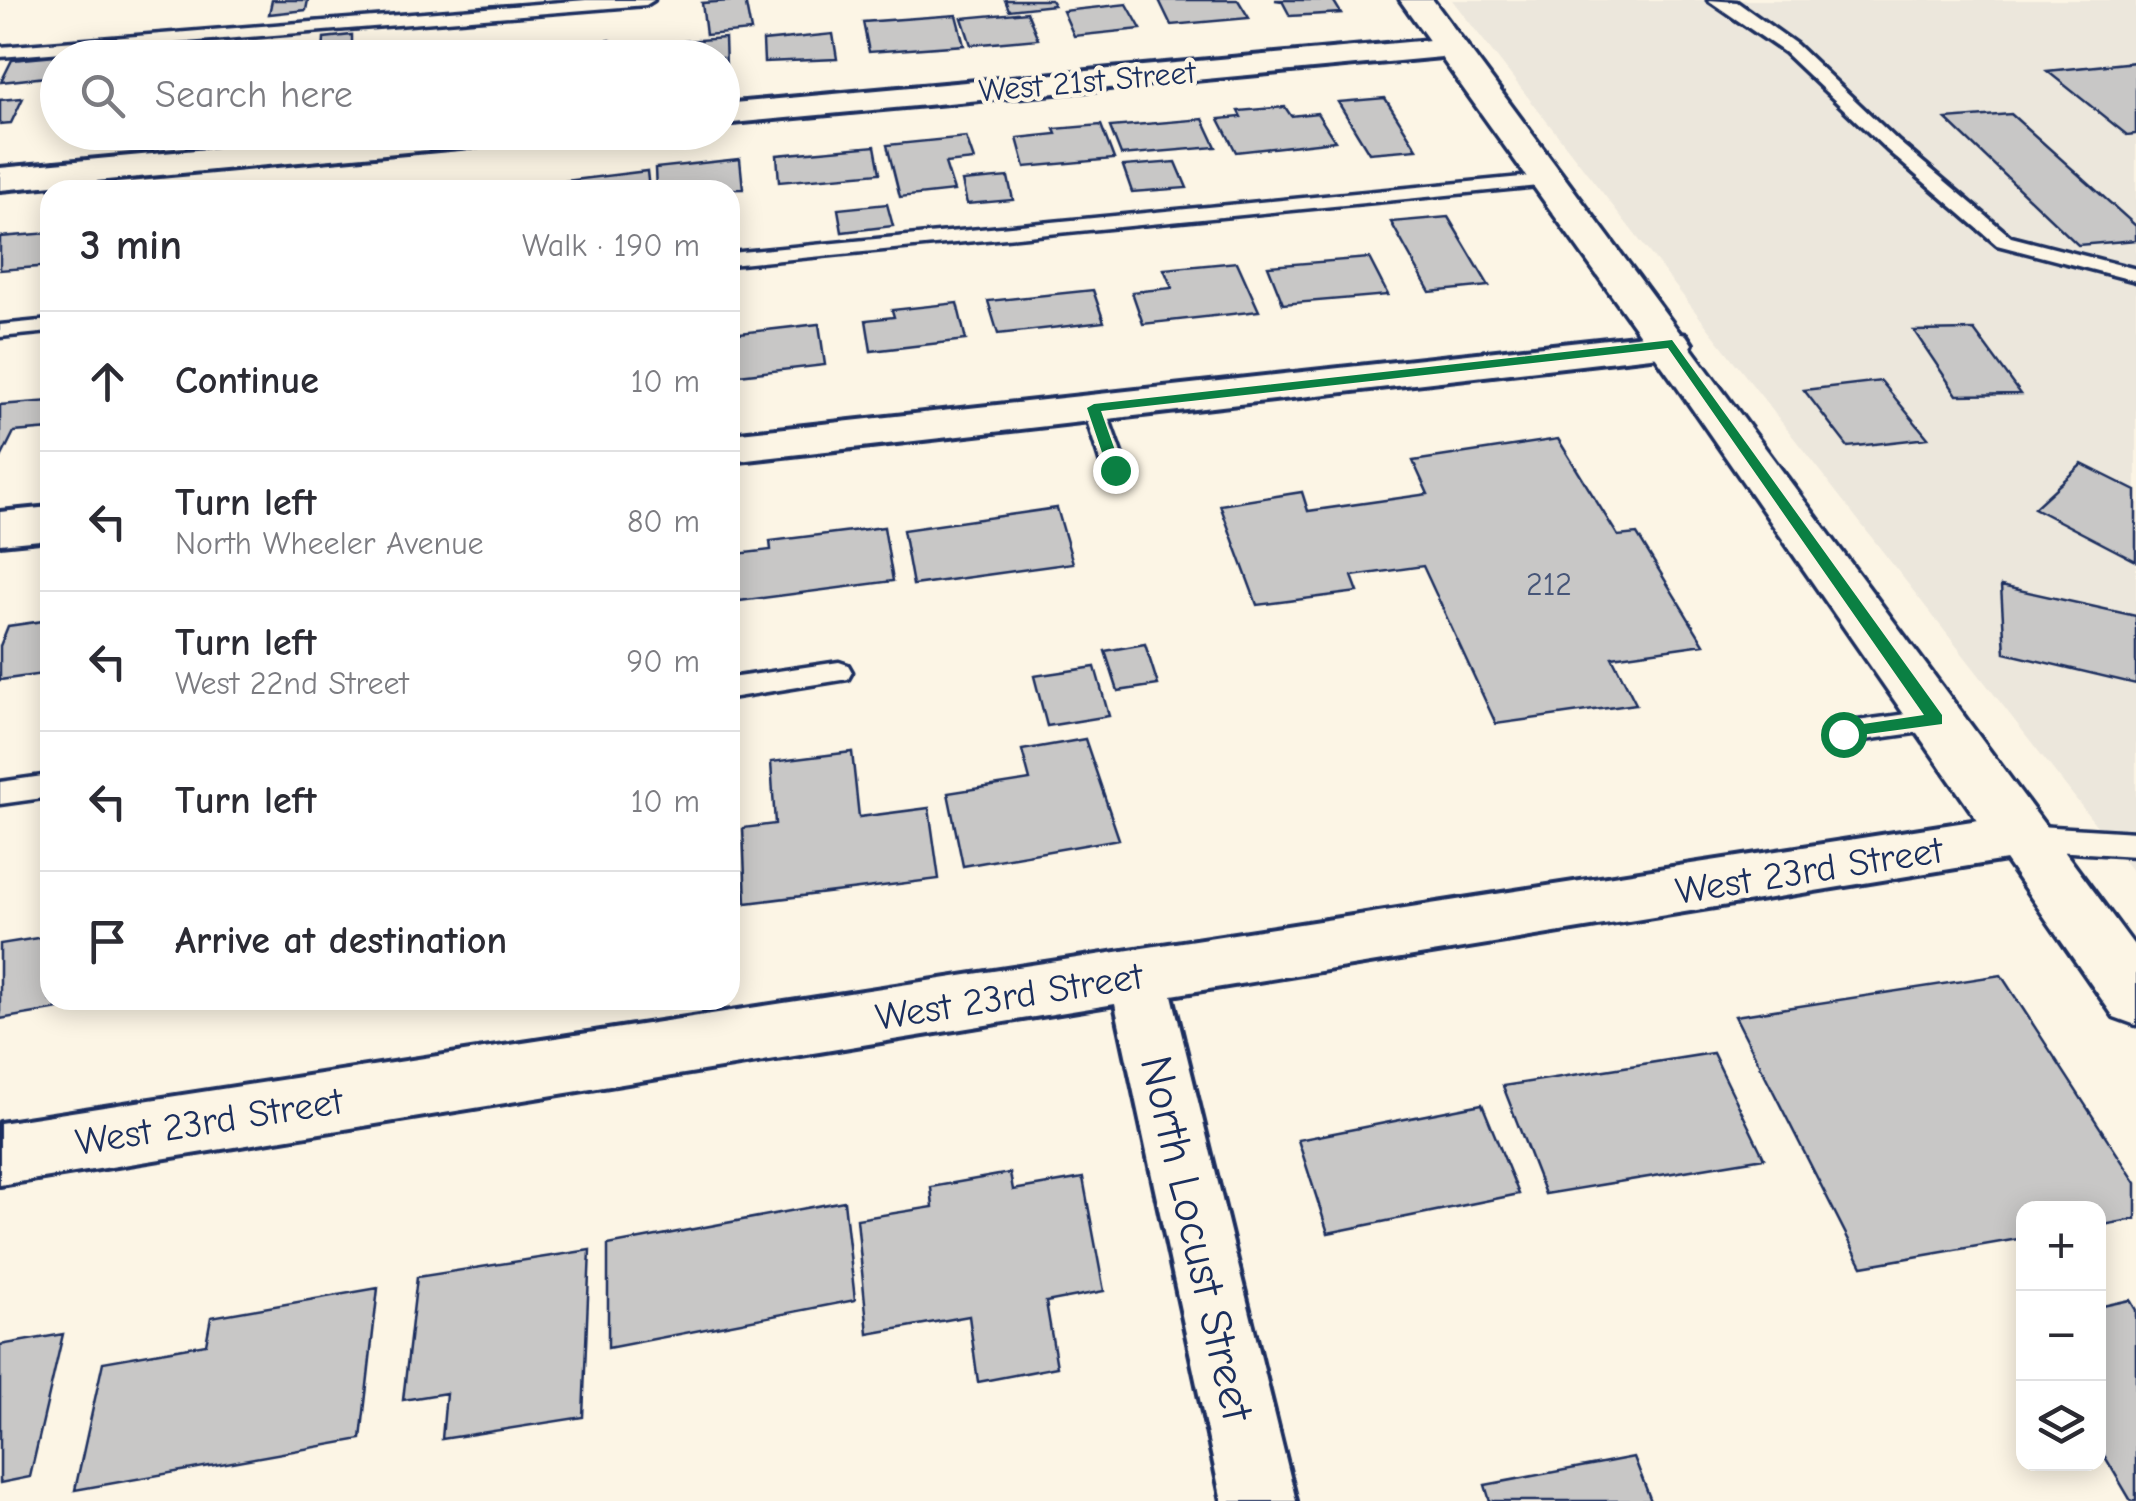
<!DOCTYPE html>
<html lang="en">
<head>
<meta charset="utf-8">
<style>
	body { margin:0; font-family:"Comic Neue",sans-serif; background:#f7f7f7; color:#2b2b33 }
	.controls { position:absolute; right:30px; bottom:30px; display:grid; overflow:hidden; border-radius:20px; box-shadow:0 5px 25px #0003 }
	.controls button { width:90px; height:90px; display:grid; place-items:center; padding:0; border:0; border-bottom:2px solid #e1e1e2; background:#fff; color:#2b2b33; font:50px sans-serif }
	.stop { position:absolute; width:30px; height:30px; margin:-22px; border:8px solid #0b8043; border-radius:50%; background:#fff }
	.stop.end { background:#0b8043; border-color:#fff; box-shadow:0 2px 10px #0008 }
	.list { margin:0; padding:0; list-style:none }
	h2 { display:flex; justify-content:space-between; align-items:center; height:130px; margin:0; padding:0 40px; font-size:42px }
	h2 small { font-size:32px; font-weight:400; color:#7c7c81 }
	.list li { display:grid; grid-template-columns:65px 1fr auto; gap:30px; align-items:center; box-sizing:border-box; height:140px; padding:0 40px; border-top:2px solid #e1e1e2 }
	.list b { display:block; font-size:38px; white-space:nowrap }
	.list p { margin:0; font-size:32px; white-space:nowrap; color:#7c7c81 }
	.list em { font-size:32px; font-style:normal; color:#7c7c81 }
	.icon { flex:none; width:55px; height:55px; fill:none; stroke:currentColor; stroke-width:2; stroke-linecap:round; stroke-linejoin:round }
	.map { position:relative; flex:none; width:2136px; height:1501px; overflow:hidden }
	.search { position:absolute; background:#fff; box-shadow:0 5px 25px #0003; left:40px; top:40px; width:700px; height:110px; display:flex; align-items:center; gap:25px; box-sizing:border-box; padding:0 35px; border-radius:55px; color:#7c7c81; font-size:38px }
	.panel { position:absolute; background:#fff; box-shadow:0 5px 25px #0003; left:40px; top:180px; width:700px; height:830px; border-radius:30px }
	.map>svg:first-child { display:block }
</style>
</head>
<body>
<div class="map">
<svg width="2136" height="1501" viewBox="0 0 2136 1501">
	<rect width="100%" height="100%" fill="#fcf5e5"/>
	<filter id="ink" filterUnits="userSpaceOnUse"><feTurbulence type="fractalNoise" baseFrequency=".01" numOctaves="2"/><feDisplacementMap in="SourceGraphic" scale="20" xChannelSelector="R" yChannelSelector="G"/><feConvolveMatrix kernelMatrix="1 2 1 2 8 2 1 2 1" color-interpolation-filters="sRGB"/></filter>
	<g filter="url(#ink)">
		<path fill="#ece7dc" d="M1452,0H2136V876Z"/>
		<path fill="#c8c7c6" stroke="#1b2f5e" stroke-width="2.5" d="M272,0H308L306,10L269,14Z
			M745,0L751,31L706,35L702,3Z
			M1005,0H1051L1054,5L1009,10Z
			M1159,0H1238L1249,18L1171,25Z
			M1275,0H1333L1341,13L1290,16L1282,1Z
			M1127,4L1141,29L1074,36L1063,11Z
			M1027,12L1038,39L971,45L962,18Z
			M956,15L964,45L869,52L863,22Z
			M833,34L837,59L764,62L763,41Z
			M352,35V55L323,58L324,38Z
			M725,38L726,67H722V58H658L659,43Z
			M610,40V52L645,49V58H553L554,45Z
			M56,56L46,77L1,82L12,60Z
			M2136,62V134L2127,135L2047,71Z
			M23,98L11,123L0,124V100Z
			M1385,98L1417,149L1369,153L1338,102Z
			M1285,107L1291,116L1317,113L1335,141L1236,152L1219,119L1241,117L1238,111Z
			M2011,114L2136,226V240L2078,245L1946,119Z
			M1203,119L1216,147L1121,155L1110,127Z
			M1101,125L1114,159L1025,167L1017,138L1056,134L1054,129Z
			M966,137L974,160L945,163L954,191L900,197L887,145Z
			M875,146L880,173L779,182L777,155Z
			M740,159L743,189L656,190L655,168Z
			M1176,162L1187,188L1132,192L1123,166Z
			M647,171L649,190H558L557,182Z
			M1008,177L1013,200L967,204L962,181Z
			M887,204L893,226L842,232L838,209Z
			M1448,217L1489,286L1430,292L1391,222Z
			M50,233V266L0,270V237Z
			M1369,258L1388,295L1283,304L1268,266Z
			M1237,262L1259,311L1143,324L1132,292L1172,288L1164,269Z
			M1093,290L1104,322L998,334L988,301Z
			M957,303L966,340L871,351L866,320L894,317L892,310Z
			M819,324L825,365L730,376V334Z
			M1974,330L2021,394L1957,395L1914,331Z
			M1881,381L1928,438L1848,447L1804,390Z
			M50,401V429L14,432L0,460V405Z
			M1558,439L1618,536L1637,534L1704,644L1612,657L1636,704L1496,724L1423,566L1352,576L1358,592L1257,605L1220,505L1302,492L1308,511L1428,494L1413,461Z
			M2082,464L2136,491V561L2034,508Z
			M1057,508L1073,563L913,585L903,530Z
			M884,527L893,581L739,601L736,554L771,550L770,541Z
			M2001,586L2136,616V684L2005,653Z
			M50,620V673L0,680V646L8,626Z
			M1145,644L1158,685L1118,691L1105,651Z
			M1095,667L1109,716L1047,726L1034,676Z
			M1085,739L1119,839L963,866L948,793L1030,780L1022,750Z
			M852,752L859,817L929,808L939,879L746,903L743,828L775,824L771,762Z
			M50,936V1000H67L65,1008L0,1019V944Z
			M2001,975L2136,1183V1219L2098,1226V1208H2024V1238L1862,1266L1735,1016Z
			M1713,1053L1764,1158L1545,1194L1503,1086Z
			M1482,1104L1519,1194L1328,1233L1298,1140Z
			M1010,1173L1013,1190L1083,1178L1104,1291L1046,1302L1057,1367L978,1382L969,1316L868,1334L857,1219L933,1207L931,1187Z
			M844,1201L855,1300L608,1348V1245Z
			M590,1250L583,1417L442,1439L446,1393L403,1400L417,1277Z
			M378,1288L361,1439L75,1490L103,1362L206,1344L211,1317Z
			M2130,1300L2136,1310V1501H2131L2098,1445V1307Z
			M63,1334L30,1477L0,1483V1345Z
			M1634,1457L1651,1501H1490L1485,1485Z"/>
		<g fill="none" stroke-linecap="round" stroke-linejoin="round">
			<g stroke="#1b2f5e" stroke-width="7">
				<path id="service" d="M586,0H654L646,5L0,57V47Z
					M1708,0L1737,2L1796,44L1899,142L2011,237L2136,269V281L1997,245L1887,150L1784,52Z
					M1552,174L1559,176V184L730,265V253Z
					M50,320V332L0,337V325Z
					M1094,401L1105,408L1127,470L1123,475L1115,478L1103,470L1083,408Z
					M839,662L848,665L852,672L848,679L730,698V678Z
					M1936,710L1946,713L1950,720L1946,727L1936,730L1843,743L1833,740L1829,733L1833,726L1843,723Z
					M50,775V797L0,804V782Z
					M2020,825L2136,832V856L2020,849L2010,845L2006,837L2010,829Z"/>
			</g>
			<g stroke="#1b2f5e" stroke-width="8">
				<path id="minor" d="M1452,38L1463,41L1468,48L1463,55L722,124V104Z
					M394,132H531L526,139L514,142L0,190V168Z
					M1672,332L1686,335L1692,344L1686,353L730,462V434Z
					M50,507V539L0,544V512Z
					M2018,814L2037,820L2045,836L2037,852L2018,858L1172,995L1296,1501H1222L1115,1004L0,1185V1123Z"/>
			</g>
			<g stroke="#1b2f5e" stroke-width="7">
				<path id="tertiary" d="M1400,0H1433L2136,948V1025L2114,1017L1673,381Z"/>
			</g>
			<use href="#service" fill="#fcf5e5" fill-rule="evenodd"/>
			<use href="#minor" fill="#fcf5e5" fill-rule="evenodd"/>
			<use href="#tertiary" fill="#fcf5e5" fill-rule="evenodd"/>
		</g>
	</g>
	<path fill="#0b8043" d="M1672,340L1942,715V724L1838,738V729L1843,727L1924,715L1668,348L1101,411L1122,470L1115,474L1108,470L1087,408L1094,404Z"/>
	<g text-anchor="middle" stroke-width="9" stroke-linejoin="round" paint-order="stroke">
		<g font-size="32" fill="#1b2f5e" stroke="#fcf5e5">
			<text transform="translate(1087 81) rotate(-5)" y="11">West 21st Street</text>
		</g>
		<g font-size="32" fill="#465578">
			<text x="1549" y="595">212</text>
		</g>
		<g font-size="38" fill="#1b2f5e" stroke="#fcf5e5">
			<text transform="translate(1809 870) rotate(-9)" y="13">West 23rd Street</text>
			<text transform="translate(1009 996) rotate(-9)" y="13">West 23rd Street</text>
			<text transform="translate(209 1121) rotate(-9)" y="13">West 23rd Street</text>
		</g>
		<g font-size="45" fill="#1b2f5e" stroke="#fcf5e5">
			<text transform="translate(1198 1238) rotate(77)" y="16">North Locust Street</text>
		</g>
	</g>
</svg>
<div class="controls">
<button>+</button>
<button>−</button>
<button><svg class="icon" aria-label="layers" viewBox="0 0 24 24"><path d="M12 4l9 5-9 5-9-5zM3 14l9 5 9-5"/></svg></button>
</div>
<div class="stop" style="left:1843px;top:734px"></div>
<div class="stop end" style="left:1115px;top:470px"></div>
<div class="search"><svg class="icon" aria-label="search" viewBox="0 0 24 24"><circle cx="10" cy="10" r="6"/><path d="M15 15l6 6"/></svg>Search here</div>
<section class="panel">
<h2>3 min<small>Walk · 190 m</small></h2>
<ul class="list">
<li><svg class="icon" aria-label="ahead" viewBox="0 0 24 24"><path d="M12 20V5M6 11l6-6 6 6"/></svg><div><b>Continue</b></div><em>10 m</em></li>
<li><svg class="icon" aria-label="left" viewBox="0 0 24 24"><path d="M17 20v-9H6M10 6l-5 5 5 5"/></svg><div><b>Turn left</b><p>North Wheeler Avenue</p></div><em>80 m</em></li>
<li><svg class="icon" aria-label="left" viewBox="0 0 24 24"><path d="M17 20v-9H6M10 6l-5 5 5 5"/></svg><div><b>Turn left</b><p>West 22nd Street</p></div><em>90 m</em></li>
<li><svg class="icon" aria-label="left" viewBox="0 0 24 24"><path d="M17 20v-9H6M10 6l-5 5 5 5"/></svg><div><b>Turn left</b></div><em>10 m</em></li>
<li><svg class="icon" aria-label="arrive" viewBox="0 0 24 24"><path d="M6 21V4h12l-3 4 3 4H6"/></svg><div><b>Arrive at destination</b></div></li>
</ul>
</section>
</div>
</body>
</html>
